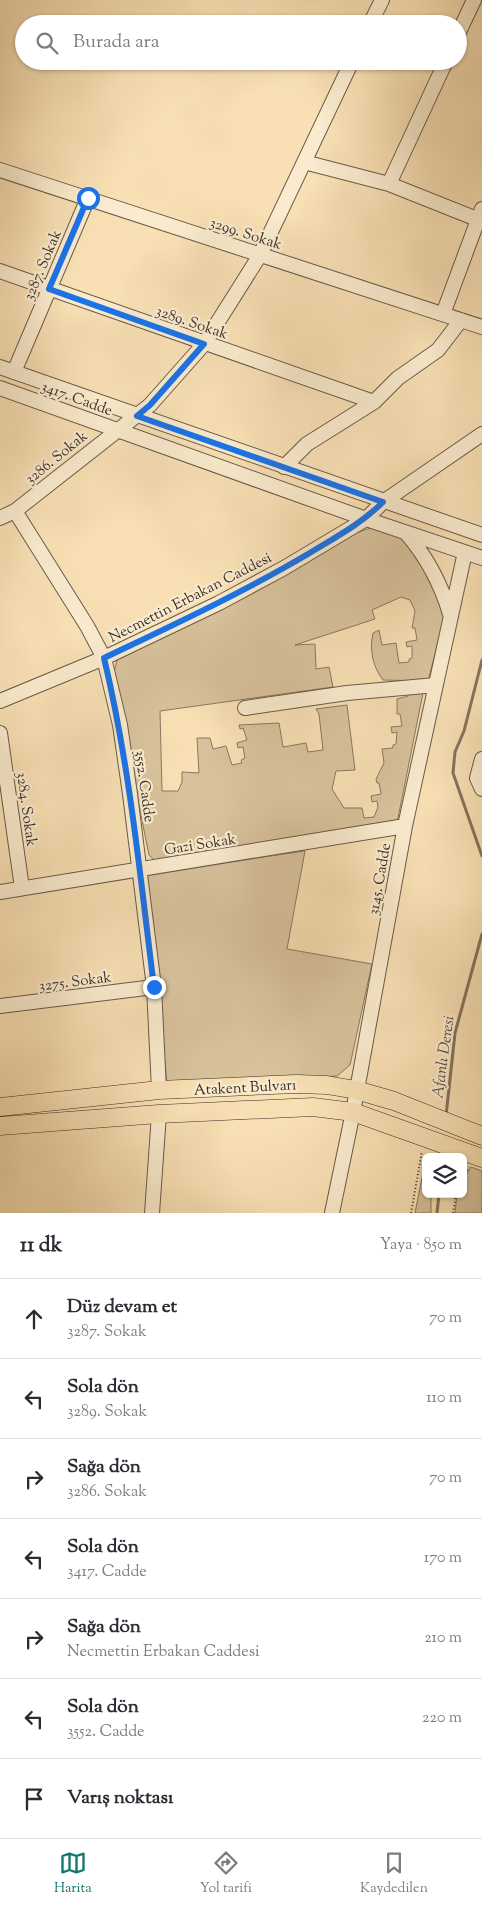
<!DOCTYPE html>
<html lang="tr">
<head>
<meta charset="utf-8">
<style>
	body { margin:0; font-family:"Sorts Mill Goudy",serif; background:#f7f7f7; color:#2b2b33 }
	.controls { position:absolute; right:15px; bottom:15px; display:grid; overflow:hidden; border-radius:8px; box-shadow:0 1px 4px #0004 }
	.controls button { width:45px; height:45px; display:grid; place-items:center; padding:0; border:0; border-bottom:1px solid #e1e1e2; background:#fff; color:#2b2b33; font:25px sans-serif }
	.stop { position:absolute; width:15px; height:15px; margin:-11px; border:4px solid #1a73e8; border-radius:50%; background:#fff }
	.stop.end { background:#1a73e8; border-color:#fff; box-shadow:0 1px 5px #0008 }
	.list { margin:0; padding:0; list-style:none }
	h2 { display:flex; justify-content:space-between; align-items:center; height:65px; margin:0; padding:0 20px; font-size:21px }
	h2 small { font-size:16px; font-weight:400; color:#7c7c81 }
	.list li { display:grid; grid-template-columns:32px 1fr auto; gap:15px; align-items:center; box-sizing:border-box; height:80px; padding:0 20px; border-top:1px solid #e1e1e2 }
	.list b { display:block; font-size:19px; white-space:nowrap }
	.list p { margin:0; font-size:16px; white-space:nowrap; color:#7c7c81 }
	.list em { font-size:16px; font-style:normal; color:#7c7c81 }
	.icon { flex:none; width:28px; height:28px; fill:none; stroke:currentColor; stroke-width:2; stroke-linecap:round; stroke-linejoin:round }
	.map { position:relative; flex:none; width:482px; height:1213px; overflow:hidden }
	.search { position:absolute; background:#fff; box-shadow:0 1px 4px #0004; left:15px; right:15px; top:15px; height:55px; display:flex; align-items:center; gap:12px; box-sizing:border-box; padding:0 18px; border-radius:28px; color:#7c7c81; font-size:19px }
	.sheet { height:625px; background:#fff }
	nav { display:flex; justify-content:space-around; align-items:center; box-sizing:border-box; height:70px; border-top:1px solid #e1e1e2; background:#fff; font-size:14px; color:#7c7c81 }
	nav a { display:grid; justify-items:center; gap:2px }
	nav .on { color:#0f766e }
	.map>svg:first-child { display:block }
</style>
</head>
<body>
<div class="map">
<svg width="482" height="1213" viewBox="0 0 482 1213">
	<rect width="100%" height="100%" fill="#f8e0b4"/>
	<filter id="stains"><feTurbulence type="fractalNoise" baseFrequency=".004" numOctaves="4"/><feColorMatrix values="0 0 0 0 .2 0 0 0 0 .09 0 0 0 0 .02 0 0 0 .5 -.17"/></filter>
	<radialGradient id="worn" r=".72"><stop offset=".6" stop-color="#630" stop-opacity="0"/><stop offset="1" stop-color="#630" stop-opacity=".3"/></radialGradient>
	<path fill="#d8c29c" stroke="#887861" d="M379,526L403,534L418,551L446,611L428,681L383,680C373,667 369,650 373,633L379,630L382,645L396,643L399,663L409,662V659L412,658V646L407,647L406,642L417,640L415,628H412L415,611L410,600L401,597L372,610L375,619L295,645L315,644L316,669L329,667L333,687L160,711L162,791H178L182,782V772L199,773L197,738H210L213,749L226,746L232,765L242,763L241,760L245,758L243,747L238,748L237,743L247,740L243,728L240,729L239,725L279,723L283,747L306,743L308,752L323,750L319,714L316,709L347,705L355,770L336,771L332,789L344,808H362L364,818L374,817L378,807L377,801L372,802L371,796L381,794L379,783H377L376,779L384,763L382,749L393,748V745L396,744L397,732L392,733L391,727L402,726L400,714H397V699L408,696L409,690L423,693L397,823L156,862L149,855L113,677L117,660C169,634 223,609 274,580C308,561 341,534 379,526Z
		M305,851L287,949L372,964L350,1065L337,1076L167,1084L147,874Z
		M426,1158V1194H431V1213H415Z
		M471,1167L482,1171V1213H455L457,1194H463V1179Z"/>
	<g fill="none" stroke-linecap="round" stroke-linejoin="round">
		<path stroke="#85745e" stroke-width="3" d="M482,660L464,731L455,752L453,773L482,856
			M446,1116L455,1033L482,934
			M443,1157V1150
			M437,1213L439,1194"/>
		<g stroke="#695a4a" stroke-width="16">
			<path id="minor" d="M370,24L382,0
				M458,34L474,0
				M304,162L389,184L482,221
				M0,170L482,327
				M389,184L446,61
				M0,271L374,402
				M443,314L482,209
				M0,367L482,535
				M14,372L88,198
				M0,388L366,519L482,558
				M284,467L307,444L374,402L398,378L438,350L461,320
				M15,511L87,626L104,658L120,725L130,794L154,987L159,1090
				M0,518L15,511L150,405L204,344L260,255L352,61
				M406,533C427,557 441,584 450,614
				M0,701L104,658L219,603L284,568L366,519L383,502L482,434
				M245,708L347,693L436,685
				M0,733L22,888
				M482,759L477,778L482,789
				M0,892L405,826
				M0,1006L154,987
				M152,1213L159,1114
				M332,1213L353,1112L405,826L465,552"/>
		</g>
		<g stroke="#392e26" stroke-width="19">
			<path id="major" d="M0,1107L159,1090L296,1084L327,1085L356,1090L394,1101L482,1136
				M0,1126L159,1114L313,1107L353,1112L482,1158"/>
		</g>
		<path stroke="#392e26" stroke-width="2" stroke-dasharray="1 2.5" stroke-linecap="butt" d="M463,1176L469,1167
			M411,1213L422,1151
			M453,1213L456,1194"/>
		<use href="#minor" stroke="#faebce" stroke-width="14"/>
		<use href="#major" stroke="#f8e0b4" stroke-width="18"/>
	</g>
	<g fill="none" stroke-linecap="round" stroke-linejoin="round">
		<path stroke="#1a73e8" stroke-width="6" d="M88,198L49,289L204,344L150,405L137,416L383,502C361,524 334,538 308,554C242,593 173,625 104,658C130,767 140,876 154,987"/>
	</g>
	<g text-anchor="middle" stroke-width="4.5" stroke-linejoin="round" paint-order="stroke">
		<g font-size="15" fill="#392e26" stroke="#faebce">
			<text transform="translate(246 233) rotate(18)" y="5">3299. Sokak</text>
			<text transform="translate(42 265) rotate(-67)" y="5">3287. Sokak</text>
			<text transform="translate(192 322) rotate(19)" y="5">3289. Sokak</text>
			<text transform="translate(77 398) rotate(20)" y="5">3417. Cadde</text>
			<text transform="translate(56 457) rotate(-39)" y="5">3286. Sokak</text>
			<text transform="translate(190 597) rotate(-27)" y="5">Necmettin Erbakan Caddesi</text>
			<text transform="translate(145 786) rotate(82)" y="5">3552. Cadde</text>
			<text transform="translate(27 809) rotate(82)" y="5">3284. Sokak</text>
			<text transform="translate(200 844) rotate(-9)" y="5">Gazi Sokak</text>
			<text transform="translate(379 879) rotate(-80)" y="5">3145. Cadde</text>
			<text transform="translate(75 981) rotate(-7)" y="5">3275. Sokak</text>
			<text transform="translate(245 1087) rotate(-3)" y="5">Atakent Bulvarı</text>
		</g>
		<g font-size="16" font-style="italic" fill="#5f5142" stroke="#faebce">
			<text transform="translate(442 1057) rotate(-82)" y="6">Afanlı Deresi</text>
		</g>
	</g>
	<rect width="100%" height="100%" filter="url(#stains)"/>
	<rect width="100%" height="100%" fill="url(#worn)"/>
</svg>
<div class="controls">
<button><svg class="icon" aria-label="layers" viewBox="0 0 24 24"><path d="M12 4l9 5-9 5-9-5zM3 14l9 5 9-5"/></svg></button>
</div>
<div class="stop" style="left:88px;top:198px"></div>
<div class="stop end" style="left:154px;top:987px"></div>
<div class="search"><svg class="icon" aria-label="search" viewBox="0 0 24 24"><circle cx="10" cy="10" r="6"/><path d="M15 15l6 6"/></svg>Burada ara</div>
</div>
<section class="sheet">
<h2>11 dk<small>Yaya · 850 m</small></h2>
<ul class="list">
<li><svg class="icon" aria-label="ahead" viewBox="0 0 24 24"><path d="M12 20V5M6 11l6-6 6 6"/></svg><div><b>Düz devam et</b><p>3287. Sokak</p></div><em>70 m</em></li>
<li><svg class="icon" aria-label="left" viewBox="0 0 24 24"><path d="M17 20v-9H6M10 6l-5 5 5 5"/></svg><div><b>Sola dön</b><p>3289. Sokak</p></div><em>110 m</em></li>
<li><svg class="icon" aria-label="right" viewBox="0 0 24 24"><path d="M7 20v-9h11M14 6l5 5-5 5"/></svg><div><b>Sağa dön</b><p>3286. Sokak</p></div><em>70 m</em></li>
<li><svg class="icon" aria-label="left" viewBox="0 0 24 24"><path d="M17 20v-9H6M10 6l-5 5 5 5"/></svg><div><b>Sola dön</b><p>3417. Cadde</p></div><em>170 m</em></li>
<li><svg class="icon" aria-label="right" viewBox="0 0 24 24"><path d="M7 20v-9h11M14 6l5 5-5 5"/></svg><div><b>Sağa dön</b><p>Necmettin Erbakan Caddesi</p></div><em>210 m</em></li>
<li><svg class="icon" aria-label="left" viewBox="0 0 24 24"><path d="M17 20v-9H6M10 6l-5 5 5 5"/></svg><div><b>Sola dön</b><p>3552. Cadde</p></div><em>220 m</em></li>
<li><svg class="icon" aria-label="arrive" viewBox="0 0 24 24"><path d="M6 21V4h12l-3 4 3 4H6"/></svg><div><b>Varış noktası</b></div></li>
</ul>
</section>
<nav>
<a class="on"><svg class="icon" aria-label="map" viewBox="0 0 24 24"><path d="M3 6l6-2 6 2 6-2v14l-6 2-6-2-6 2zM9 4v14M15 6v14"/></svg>Harita</a>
<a><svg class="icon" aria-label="directions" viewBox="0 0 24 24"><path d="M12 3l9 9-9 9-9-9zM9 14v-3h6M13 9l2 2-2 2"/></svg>Yol tarifi</a>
<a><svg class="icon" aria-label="saved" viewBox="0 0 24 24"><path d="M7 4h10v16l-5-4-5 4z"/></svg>Kaydedilen</a>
</nav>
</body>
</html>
